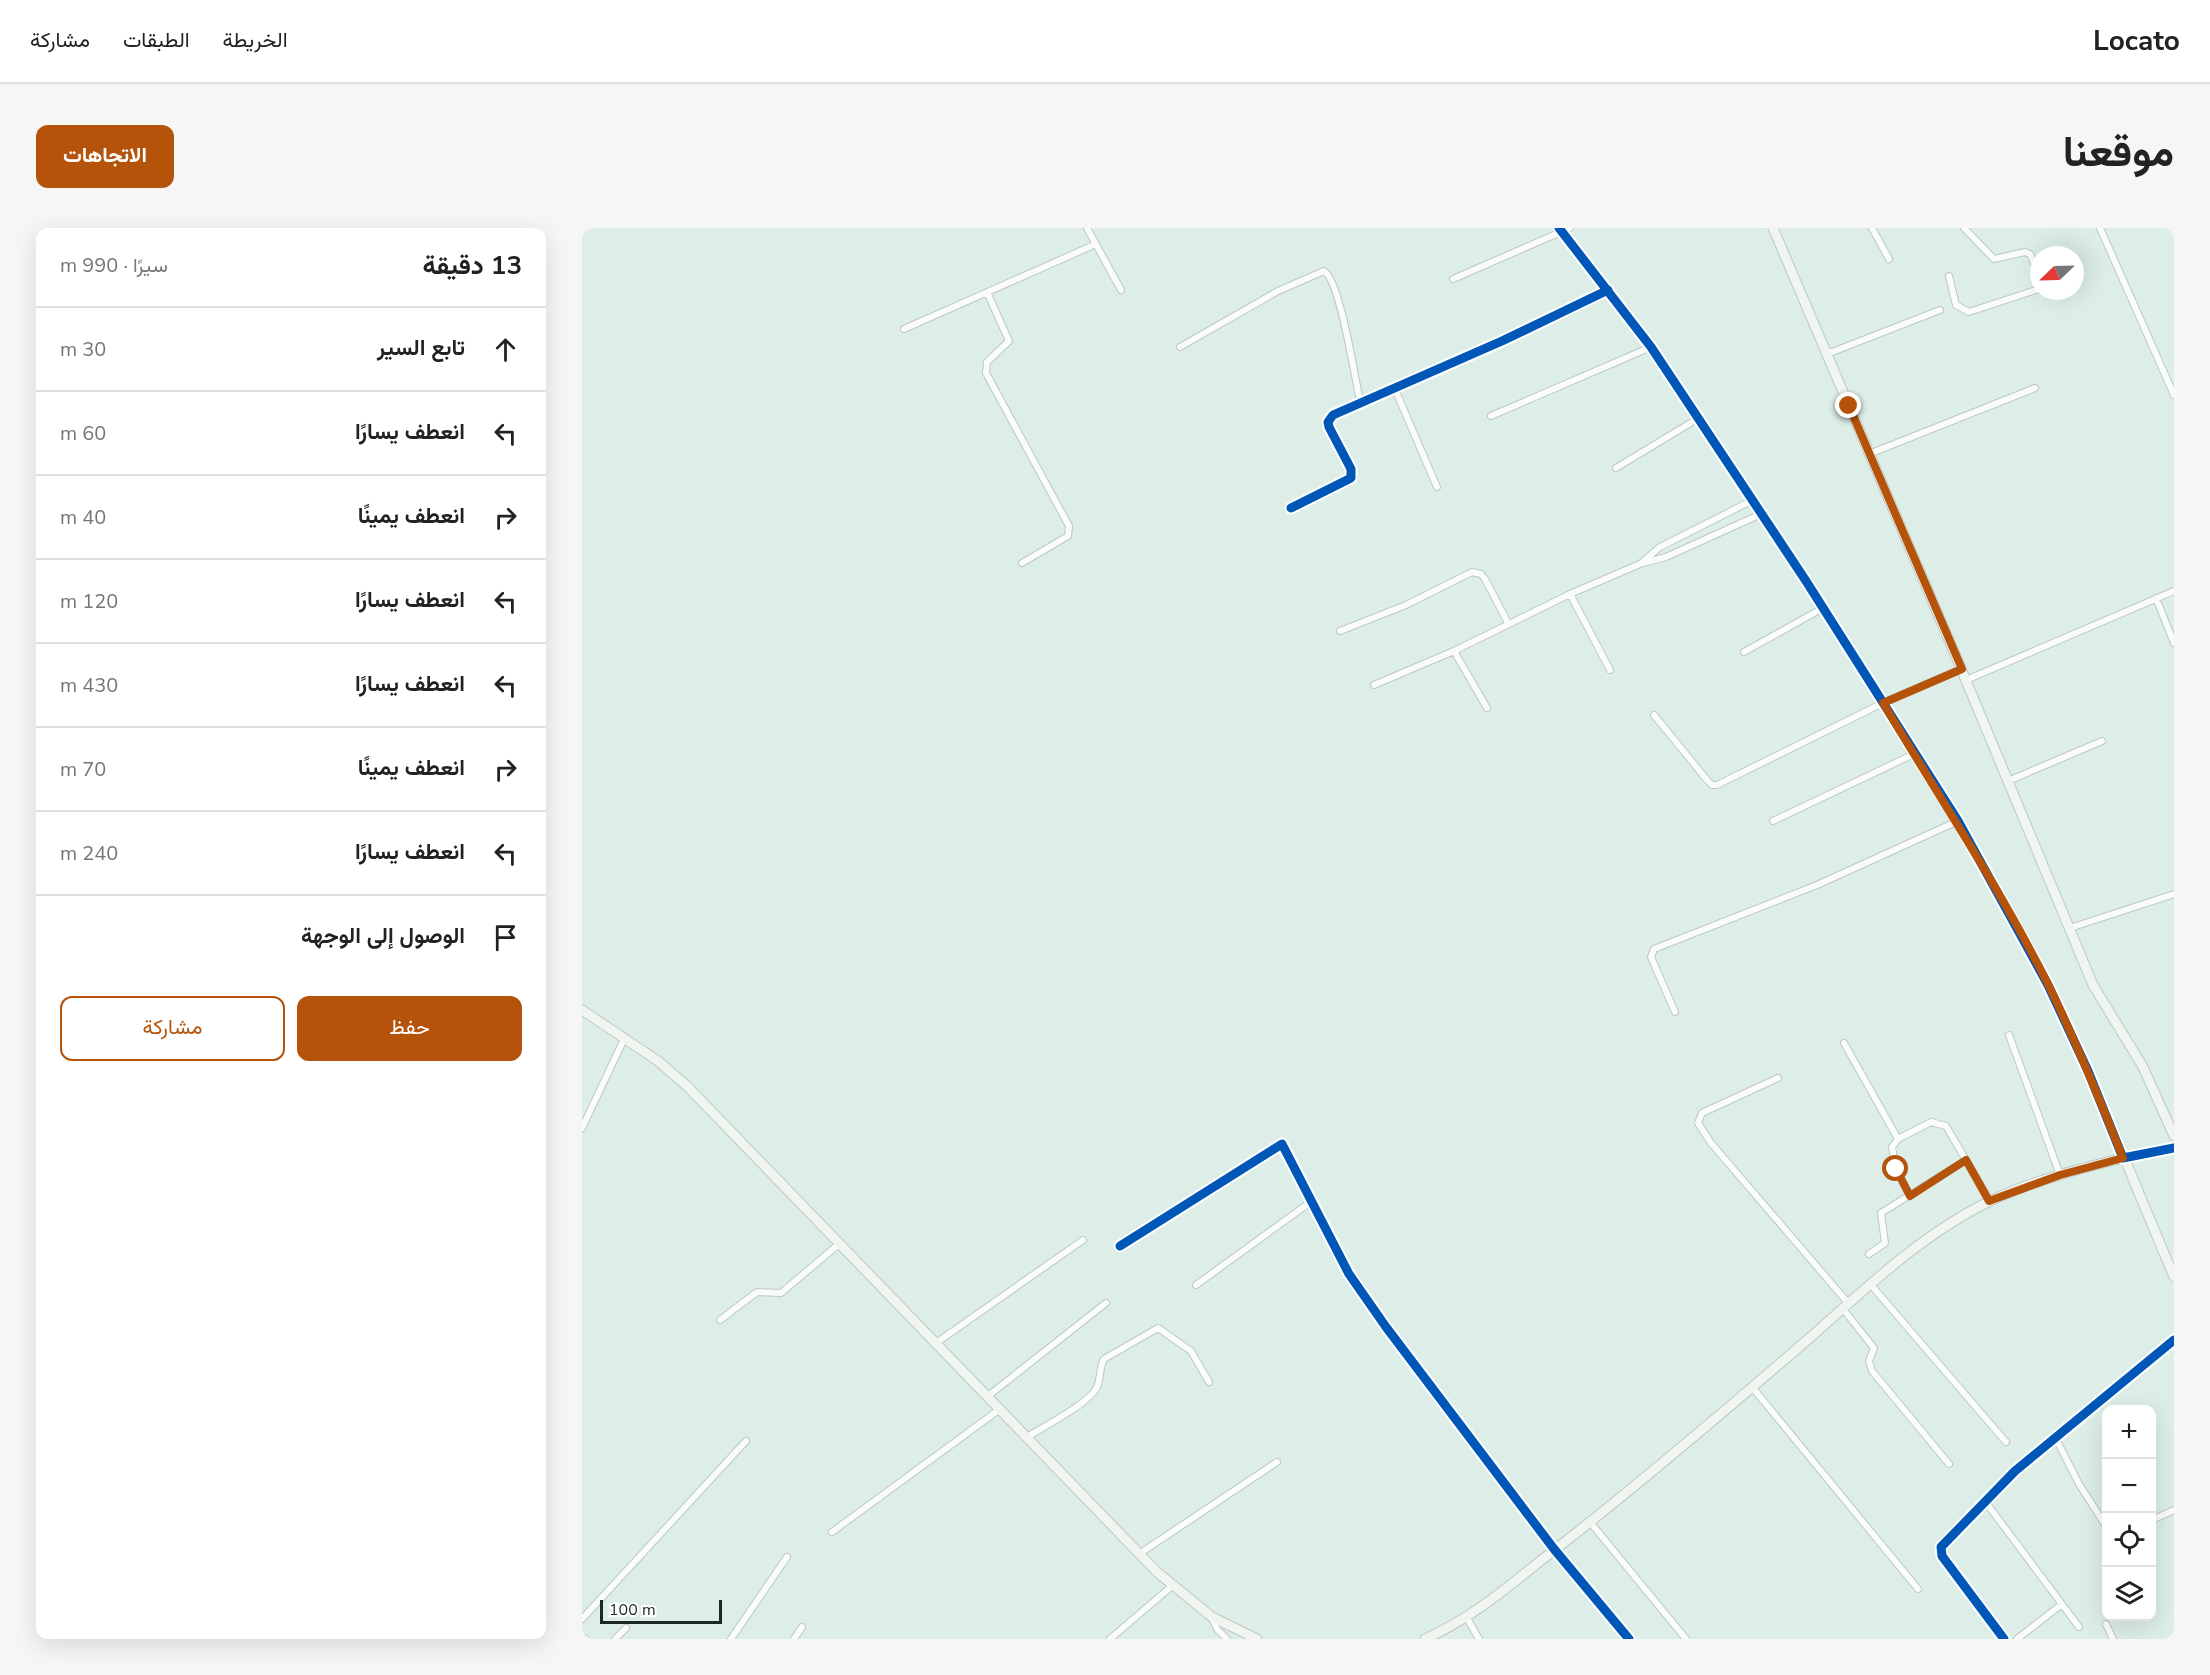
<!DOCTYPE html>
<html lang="ar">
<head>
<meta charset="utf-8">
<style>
	body { margin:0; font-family:"Nunito Sans",Vazirmatn,sans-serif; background:#f6f6f6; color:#222; direction:rtl }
	.controls { position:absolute; right:18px; bottom:18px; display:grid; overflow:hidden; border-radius:12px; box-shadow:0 6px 24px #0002 }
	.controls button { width:54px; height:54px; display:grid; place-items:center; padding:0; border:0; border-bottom:2px solid #e0e0e0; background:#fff; color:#222; font:30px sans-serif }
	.compass { position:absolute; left:1448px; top:18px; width:54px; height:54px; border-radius:50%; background:#fff; box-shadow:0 6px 24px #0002; rotate:247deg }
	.scale { position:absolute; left:18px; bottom:15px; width:122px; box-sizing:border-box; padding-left:6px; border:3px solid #1d2824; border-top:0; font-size:16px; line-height:21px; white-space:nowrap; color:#1d2824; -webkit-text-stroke:4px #fff; paint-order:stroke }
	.stop { position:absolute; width:18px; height:18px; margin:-14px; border:4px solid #b45309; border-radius:50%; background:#fff }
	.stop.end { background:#b45309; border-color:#fff; box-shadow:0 2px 6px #0008 }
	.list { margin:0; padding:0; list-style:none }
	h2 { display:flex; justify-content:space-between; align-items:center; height:78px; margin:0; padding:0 24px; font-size:26px }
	h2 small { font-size:20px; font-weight:400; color:#767676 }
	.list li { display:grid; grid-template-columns:39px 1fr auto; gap:18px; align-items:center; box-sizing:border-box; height:84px; padding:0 24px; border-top:2px solid #e0e0e0 }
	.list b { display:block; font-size:22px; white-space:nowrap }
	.list em { font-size:20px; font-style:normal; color:#767676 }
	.actions { display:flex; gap:12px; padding:18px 24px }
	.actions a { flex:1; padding:14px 0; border:2px solid #b45309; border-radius:12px; text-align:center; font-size:21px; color:#b45309 }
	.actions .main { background:#b45309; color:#fff }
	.icon { flex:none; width:33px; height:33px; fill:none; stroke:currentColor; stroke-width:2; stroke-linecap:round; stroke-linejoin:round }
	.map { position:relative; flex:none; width:1592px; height:1411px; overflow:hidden; direction:ltr; border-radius:12px }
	header { display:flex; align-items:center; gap:36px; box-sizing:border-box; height:84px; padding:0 30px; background:#fff; border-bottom:2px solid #e0e0e0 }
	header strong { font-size:28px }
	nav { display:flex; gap:33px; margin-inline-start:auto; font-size:21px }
	.intro { display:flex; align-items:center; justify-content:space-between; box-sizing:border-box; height:144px; padding:0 36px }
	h1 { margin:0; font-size:42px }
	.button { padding:15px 27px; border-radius:12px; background:#b45309; color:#fff; font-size:21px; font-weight:700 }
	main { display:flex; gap:36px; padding:0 36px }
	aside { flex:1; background:#fff; border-radius:12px; box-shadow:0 6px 24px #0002 }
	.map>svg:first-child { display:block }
</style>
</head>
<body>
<header>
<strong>Locato</strong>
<nav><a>الخريطة</a><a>الطبقات</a><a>مشاركة</a></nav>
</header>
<div class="intro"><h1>موقعنا</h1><a class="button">الاتجاهات</a></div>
<main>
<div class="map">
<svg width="1592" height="1411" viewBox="0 0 1592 1411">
	<rect width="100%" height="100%" fill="#ddeee8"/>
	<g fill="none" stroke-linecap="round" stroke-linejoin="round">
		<g stroke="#bcc8c4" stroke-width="8">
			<path id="street" d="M505,0L539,62
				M1290,0L1307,31
				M1382,0L1412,31L1443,24L1448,26L1457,47
				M1518,0L1592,167
				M1367,48L1374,77L1387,84L1457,61
				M871,51L988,0
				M405,64L427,113L405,134L404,145L487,298L486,308L440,335
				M322,101L514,16
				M598,119L696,63L742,43C758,52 773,151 778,173
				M1245,126L1358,82
				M812,159L855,259
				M909,188L1069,119
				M1287,226L1453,160
				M1034,240L1115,191
				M709,280L769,250V241L747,199L746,194L751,187L920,113L1026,62
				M1061,335L1084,329L1179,286
				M988,366L1028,442
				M1574,370L1592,415
				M758,403L824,377L890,344L899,346L903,351L926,395
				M872,423L905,480
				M1162,424L1241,380
				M1384,452L1592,363
				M792,457L872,423L988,366L1058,336L1078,319L1171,272
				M1072,487L1125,552L1130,557H1135L1301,475L1379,441
				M1426,553L1520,513
				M1191,593L1332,526
				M1488,700L1592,666
				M1093,784L1069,729L1072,721L1235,657L1376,593
				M1427,807L1478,947
				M1262,815L1316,911L1349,894L1364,898L1408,973
				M1196,850L1120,885L1116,895L1129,915L1267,1076
				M0,900L43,809
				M1316,911L1310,919L1314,941L1328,968
				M1541,930L1592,920
				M538,1018L700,916L767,1046L804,1099L972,1321L1047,1411
				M1287,1026L1303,1015L1299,985L1384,932
				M614,1057L730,973
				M1289,1057L1424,1214
				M1261,1081L1292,1120L1287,1133L1290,1143L1367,1236
				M138,1092L175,1064L199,1065L257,1016
				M354,1115L501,1012
				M1170,1159L1336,1361
				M406,1168L524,1075
				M445,1209C461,1199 508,1175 515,1159C519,1150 517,1140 522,1131L576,1100L609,1123L627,1154
				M1473,1209L1497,1256L1524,1298
				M1402,1272L1497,1399
				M1570,1292L1592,1282
				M1008,1294L1104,1411
				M250,1304L418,1181
				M557,1326L695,1234
				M630,1390L635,1401L645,1411
				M885,1390L897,1411
				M0,1391L164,1213
				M1524,1396L1531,1411
				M0,1409L4,1411
				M33,1411L44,1400
				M149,1411L205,1329
				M212,1411L220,1399
				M528,1411L590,1358
				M1422,1411L1360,1328L1359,1319L1433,1243L1592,1112
				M1435,1411L1480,1376"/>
		</g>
		<g stroke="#bcc8c4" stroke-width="11">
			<path id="secondary" d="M977,0L1069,119L1224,353L1376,593L1466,757L1506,843L1592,1049
				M1191,0L1370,419L1511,757L1561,839L1592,908
				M0,782L76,833L105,858L575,1344L630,1389L675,1411
				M843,1411C900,1385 935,1350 984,1313C1068,1247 1150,1177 1231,1107C1285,1059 1342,1005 1408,973C1450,953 1496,941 1541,930"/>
		</g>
		<use href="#street" stroke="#fafcfc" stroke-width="6"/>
		<use href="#secondary" stroke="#f0f5f0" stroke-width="9"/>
		<g stroke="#fff" stroke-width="13">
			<path id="cycleway" d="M977,0L1069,119L1224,353L1376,593L1466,757L1506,843L1541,930L1592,920
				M709,280L769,250V241L747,199L746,194L751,187L920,113L1026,62
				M538,1018L700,916L767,1046L804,1099L972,1321L1047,1411
				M1422,1411L1360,1328L1359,1319L1433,1243L1592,1112"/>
		</g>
		<use href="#cycleway" stroke="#0057b8" stroke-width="9"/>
	</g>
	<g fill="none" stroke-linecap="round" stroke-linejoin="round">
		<path stroke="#b45309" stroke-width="8" d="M1267,178L1380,441L1301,475C1357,569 1418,660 1467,758C1494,814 1518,872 1541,930L1478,947L1407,973L1384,932L1328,968L1314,941"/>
	</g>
</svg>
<div class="controls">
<button>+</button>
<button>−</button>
<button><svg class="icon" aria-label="locate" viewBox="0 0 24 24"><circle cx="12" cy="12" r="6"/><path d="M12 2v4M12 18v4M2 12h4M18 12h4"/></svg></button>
<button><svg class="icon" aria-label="layers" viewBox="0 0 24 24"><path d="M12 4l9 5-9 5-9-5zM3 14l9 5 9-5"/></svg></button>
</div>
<svg class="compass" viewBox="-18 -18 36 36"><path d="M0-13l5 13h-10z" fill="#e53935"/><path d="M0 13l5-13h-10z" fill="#767676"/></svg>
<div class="scale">100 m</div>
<div class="stop" style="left:1314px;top:941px"></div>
<div class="stop end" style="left:1267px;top:178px"></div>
</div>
<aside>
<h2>13 دقيقة<small>سيرًا · 990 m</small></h2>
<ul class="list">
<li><svg class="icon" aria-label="ahead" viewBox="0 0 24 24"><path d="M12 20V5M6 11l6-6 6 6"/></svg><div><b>تابع السير</b></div><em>30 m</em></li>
<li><svg class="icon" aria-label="left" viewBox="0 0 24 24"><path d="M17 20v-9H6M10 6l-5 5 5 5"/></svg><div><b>انعطف يسارًا</b></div><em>60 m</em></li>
<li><svg class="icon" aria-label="right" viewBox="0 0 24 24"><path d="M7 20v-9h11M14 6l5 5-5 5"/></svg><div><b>انعطف يمينًا</b></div><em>40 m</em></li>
<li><svg class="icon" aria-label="left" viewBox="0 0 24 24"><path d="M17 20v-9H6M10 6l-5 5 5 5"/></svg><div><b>انعطف يسارًا</b></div><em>120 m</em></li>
<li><svg class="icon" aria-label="left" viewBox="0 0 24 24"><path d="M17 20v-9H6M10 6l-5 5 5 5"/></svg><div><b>انعطف يسارًا</b></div><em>430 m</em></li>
<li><svg class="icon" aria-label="right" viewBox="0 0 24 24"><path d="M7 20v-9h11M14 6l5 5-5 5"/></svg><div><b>انعطف يمينًا</b></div><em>70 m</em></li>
<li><svg class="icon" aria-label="left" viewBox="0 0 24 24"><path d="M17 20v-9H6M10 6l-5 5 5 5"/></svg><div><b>انعطف يسارًا</b></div><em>240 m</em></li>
<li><svg class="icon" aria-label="arrive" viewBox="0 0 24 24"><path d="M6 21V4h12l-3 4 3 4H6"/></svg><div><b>الوصول إلى الوجهة</b></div></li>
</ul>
<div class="actions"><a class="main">حفظ</a><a>مشاركة</a></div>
</aside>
</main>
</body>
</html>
